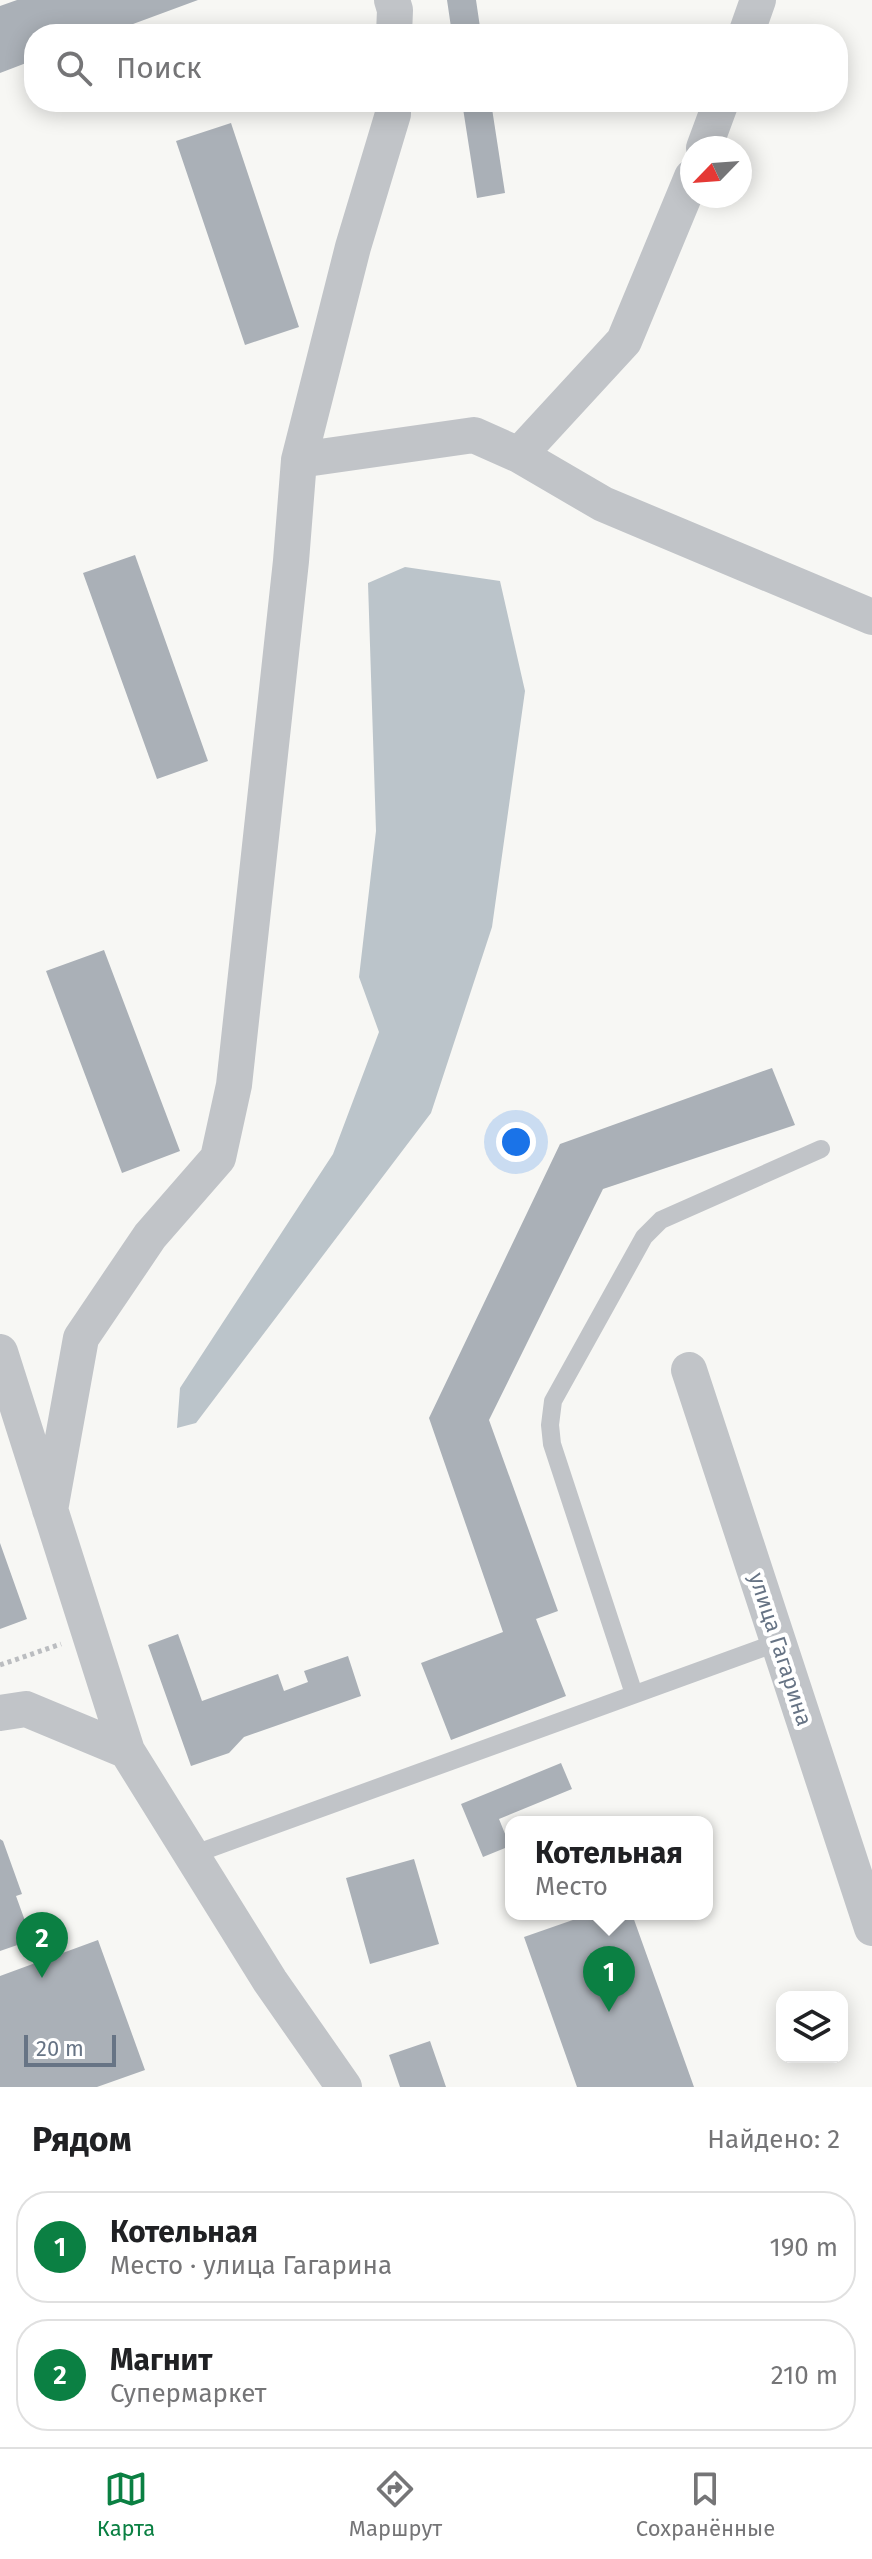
<!DOCTYPE html>
<html lang="ru">
<head>
<meta charset="utf-8">
<style>
	body { margin:0; font-family:"Fira Sans",sans-serif; background:#f2f2f2; color:#202124 }
	.controls { position:absolute; right:24px; bottom:24px; display:grid; overflow:hidden; border-radius:16px; box-shadow:0 4px 20px #0003 }
	.controls button { width:72px; height:72px; display:grid; place-items:center; padding:0; border:0; border-bottom:2px solid #e0e0e0; background:#fff; color:#202124; font:40px sans-serif }
	.compass { position:absolute; left:680px; top:136px; width:72px; height:72px; border-radius:50%; background:#fff; box-shadow:0 4px 20px #0003; rotate:245deg }
	.scale { position:absolute; left:24px; bottom:20px; width:92px; box-sizing:border-box; padding-left:8px; border:4px solid #677485; border-top:0; font-size:22px; line-height:28px; white-space:nowrap; color:#677485; -webkit-text-stroke:6px #fff; paint-order:stroke }
	.you { position:absolute; left:516px; top:1142px; width:28px; height:28px; margin:-20px; border:6px solid #fff; border-radius:50%; background:#1a73e8; box-shadow:0 0 0 12px #1a73e833 }
	.badge { display:grid; place-items:center; width:52px; height:52px; border-radius:50%; background:#0b8043; color:#fff; font-size:26px; font-weight:700 }
	.pin { position:absolute; translate:-50% -66px; filter:drop-shadow(0 2px 4px #0008) }
	.pin::after { content:''; position:absolute; top:42px; width:28px; height:24px; background:inherit; clip-path:polygon(0 0,100% 0,50% 100%) }
	.popup { position:absolute; left:505px; top:1816px; width:208px; height:104px; box-sizing:border-box; display:grid; place-content:center; border-radius:16px; background:#fff; filter:drop-shadow(0 2px 6px #0005); font-size:26px; white-space:nowrap; color:#757577 }
	.popup b { font-size:30px; color:#202124 }
	.popup::after { content:''; position:absolute; left:50%; top:100%; margin-left:-16px; border:16px solid transparent; border-top-color:#fff }
	.list { margin:0; padding:0; list-style:none }
	h2 { display:flex; justify-content:space-between; align-items:center; height:104px; margin:0; padding:0 32px; font-size:34px }
	h2 small { font-size:26px; font-weight:400; color:#757577 }
	.list li { display:grid; grid-template-columns:52px 1fr auto; gap:24px; align-items:center; box-sizing:border-box; height:112px; margin:0 16px 16px; padding:0 16px; border:2px solid #e0e0e0; border-radius:32px }
	.list b { display:block; font-size:30px; white-space:nowrap }
	.list p { margin:0; font-size:26px; white-space:nowrap; color:#757577 }
	.list em { font-size:26px; font-style:normal; color:#757577 }
	.icon { flex:none; width:44px; height:44px; fill:none; stroke:currentColor; stroke-width:2; stroke-linecap:round; stroke-linejoin:round }
	.map { position:relative; flex:none; width:872px; height:2087px; overflow:hidden }
	.search { position:absolute; background:#fff; box-shadow:0 4px 20px #0003; left:24px; right:24px; top:24px; height:88px; display:flex; align-items:center; gap:20px; box-sizing:border-box; padding:0 28px; border-radius:32px; color:#757577; font-size:30px }
	.sheet { height:360px; background:#fff }
	nav { display:flex; justify-content:space-around; align-items:center; box-sizing:border-box; height:112px; border-top:2px solid #e0e0e0; background:#fff; font-size:22px; color:#757577 }
	nav a { display:grid; justify-items:center; gap:4px }
	nav .on { color:#0b8043 }
	.map>svg:first-child { display:block }
</style>
</head>
<body>
<div class="map">
<svg width="872" height="2087" viewBox="0 0 872 2087">
	<rect width="100%" height="100%" fill="#f7f7f4"/>
	<path fill="#bbc4ca" d="M405,567L500,581L525,691L492,927L431,1113L196,1423L177,1428L180,1388L333,1154L379,1032L359,977L376,831L368,583Z"/>
	<path fill="#aab0b7" d="M17,0H198L106,34H34V60L0,73V6Z
		M447,0H476L481,34H452Z
		M462,102H491L505,193L477,198Z
		M231,123L299,327L245,345L176,141Z
		M135,555L208,761L157,779L83,573Z
		M104,950L180,1151L122,1173L46,971Z
		M772,1068L795,1125L603,1189L489,1420L558,1611L536,1619L566,1696L451,1740L421,1663L503,1632L429,1418L560,1144Z
		M0,1543L27,1619L0,1629Z
		M178,1634L202,1701L278,1674L284,1691L308,1682L304,1671L348,1656L361,1696L244,1737L229,1753L191,1766L148,1645Z
		M561,1763L572,1789L499,1819L510,1846L483,1857L461,1804Z
		M0,1839L3,1841L22,1894L16,1896L32,1940L0,1951Z
		M414,1859L439,1944L370,1964L346,1878Z
		M590,1914H632L694,2087H577L524,1937Z
		M98,1940L145,2070L97,2087H0V1976Z
		M430,2041L446,2087H400L389,2055Z"/>
	<g fill="none" stroke-linecap="round" stroke-linejoin="round">
		<path stroke="#bbbdc0" stroke-width="5" stroke-dasharray="4 4" stroke-linecap="butt" d="M0,1665L61,1644"/>
		<path stroke="#c1c4c8" stroke-width="18" d="M634,1694L552,1444L550,1425L553,1401L644,1237L661,1220L821,1149
			M192,1855L779,1642"/>
		<path stroke="#c1c4c8" stroke-width="36" d="M392,0L395,10L394,34
			M746,34L758,0
			M704,148L721,102
			M519,455L603,504L872,617
			M299,460L474,435L519,455L624,341L692,177
			M0,1352L127,1751L270,1981L344,2087
			M689,1370L872,1928
			M50,1510L81,1338L150,1236L218,1158L234,1085L291,561L299,460L353,247L393,114V102
			M0,1713L26,1709L127,1751"/>
	</g>
	<g text-anchor="middle" stroke-width="8" stroke-linejoin="round" paint-order="stroke">
		<g font-size="22" fill="#677485" stroke="#fff">
			<text transform="translate(781 1649) rotate(72)" y="8">улица Гагарина</text>
		</g>
	</g>
</svg>
<div class="controls">
<button><svg class="icon" aria-label="layers" viewBox="0 0 24 24"><path d="M12 4l9 5-9 5-9-5zM3 14l9 5 9-5"/></svg></button>
</div>
<svg class="compass" viewBox="-18 -18 36 36"><path d="M0-13l5 13h-10z" fill="#e53935"/><path d="M0 13l5-13h-10z" fill="#757577"/></svg>
<div class="scale">20 m</div>
<div class="you"></div>
<div class="pin badge" style="left:609px;top:2012px">1</div>
<div class="popup"><b>Котельная</b>Место</div>
<div class="pin badge" style="left:42px;top:1978px">2</div>
<div class="search"><svg class="icon" aria-label="search" viewBox="0 0 24 24"><circle cx="10" cy="10" r="6"/><path d="M15 15l6 6"/></svg>Поиск</div>
</div>
<section class="sheet">
<h2>Рядом<small>Найдено: 2</small></h2>
<ul class="list">
<li><span class="badge">1</span><div><b>Котельная</b><p>Место · улица Гагарина</p></div><em>190 m</em></li>
<li><span class="badge">2</span><div><b>Магнит</b><p>Супермаркет</p></div><em>210 m</em></li>
</ul>
</section>
<nav>
<a class="on"><svg class="icon" aria-label="map" viewBox="0 0 24 24"><path d="M3 6l6-2 6 2 6-2v14l-6 2-6-2-6 2zM9 4v14M15 6v14"/></svg>Карта</a>
<a><svg class="icon" aria-label="directions" viewBox="0 0 24 24"><path d="M12 3l9 9-9 9-9-9zM9 14v-3h6M13 9l2 2-2 2"/></svg>Маршрут</a>
<a><svg class="icon" aria-label="saved" viewBox="0 0 24 24"><path d="M7 4h10v16l-5-4-5 4z"/></svg>Сохранённые</a>
</nav>
</body>
</html>
